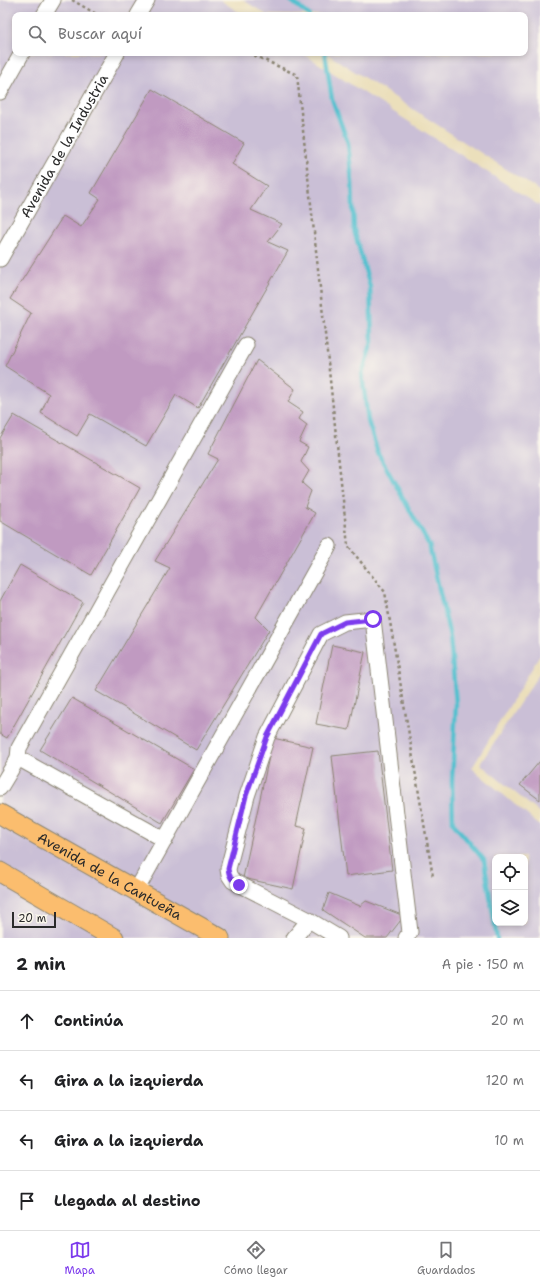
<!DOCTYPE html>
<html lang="es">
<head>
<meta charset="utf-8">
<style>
	body { margin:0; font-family:"Shantell Sans",sans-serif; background:#f2f2f2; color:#202124 }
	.controls { position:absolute; right:12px; bottom:12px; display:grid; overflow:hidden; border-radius:8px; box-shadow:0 2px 6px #0003 }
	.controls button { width:36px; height:36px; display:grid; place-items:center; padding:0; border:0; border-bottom:1px solid #e0e0e0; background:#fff; color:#202124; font:20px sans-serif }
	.scale { position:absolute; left:12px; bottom:10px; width:44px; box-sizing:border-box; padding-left:4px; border:2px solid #2b2b2b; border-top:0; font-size:11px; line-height:14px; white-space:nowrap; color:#2b2b2b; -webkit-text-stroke:3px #fbf7ec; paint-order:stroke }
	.stop { position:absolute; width:12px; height:12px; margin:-9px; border:3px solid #7c3aed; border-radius:50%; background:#fff }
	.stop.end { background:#7c3aed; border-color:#fff; box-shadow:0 1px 4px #0008 }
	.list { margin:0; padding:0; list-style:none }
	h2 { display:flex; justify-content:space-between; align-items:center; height:52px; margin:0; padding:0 16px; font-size:17px }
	h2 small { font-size:13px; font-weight:400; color:#757577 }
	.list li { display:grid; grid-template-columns:26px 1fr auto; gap:12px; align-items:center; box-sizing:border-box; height:60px; padding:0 16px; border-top:1px solid #e0e0e0 }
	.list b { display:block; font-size:15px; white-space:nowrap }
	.list em { font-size:13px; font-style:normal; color:#757577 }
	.icon { flex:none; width:22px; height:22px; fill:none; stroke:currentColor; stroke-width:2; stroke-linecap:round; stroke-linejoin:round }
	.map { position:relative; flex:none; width:540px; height:938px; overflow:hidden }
	.search { position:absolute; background:#fff; box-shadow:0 2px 6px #0003; left:12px; right:12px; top:12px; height:44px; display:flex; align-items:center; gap:10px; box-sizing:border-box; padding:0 14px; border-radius:8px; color:#757577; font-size:15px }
	.sheet { height:292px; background:#fff }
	nav { display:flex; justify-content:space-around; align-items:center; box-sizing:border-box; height:56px; border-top:1px solid #e0e0e0; background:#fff; font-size:11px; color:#757577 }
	nav a { display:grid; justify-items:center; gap:2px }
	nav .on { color:#7c3aed }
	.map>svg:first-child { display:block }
</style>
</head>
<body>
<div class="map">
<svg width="540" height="938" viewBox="0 0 540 938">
	<rect width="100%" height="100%" fill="#fbf7ec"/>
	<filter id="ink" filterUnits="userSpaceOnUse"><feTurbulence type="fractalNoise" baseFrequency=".025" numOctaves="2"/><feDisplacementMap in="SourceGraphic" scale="8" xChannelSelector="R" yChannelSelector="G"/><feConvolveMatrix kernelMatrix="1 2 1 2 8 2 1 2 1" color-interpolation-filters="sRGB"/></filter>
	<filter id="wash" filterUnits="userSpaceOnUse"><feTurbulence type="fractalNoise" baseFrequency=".012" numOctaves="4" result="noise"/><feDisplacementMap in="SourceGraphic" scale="16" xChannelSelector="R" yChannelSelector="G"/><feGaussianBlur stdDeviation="0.9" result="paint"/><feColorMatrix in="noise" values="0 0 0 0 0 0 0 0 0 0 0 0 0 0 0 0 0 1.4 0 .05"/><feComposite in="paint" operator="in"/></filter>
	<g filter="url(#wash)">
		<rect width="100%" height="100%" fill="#ebdfbb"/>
		<path fill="#cabfd6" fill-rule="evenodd" d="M0,0H220L243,15H15V53H302L540,206V655L472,768L540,826V938H0ZM495,857H525V923H495Z
			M243,0H540V191L326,53H525V15H267Z
			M540,672V813L480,764Z"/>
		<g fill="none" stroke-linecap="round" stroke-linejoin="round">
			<path stroke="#54c0cf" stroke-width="4.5" d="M290,0L309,15
				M325,53L332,99L348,143L352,182L354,230L370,287L372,342L362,374L368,421L378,453L429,545L450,637L456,704L452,781L453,823L484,860L497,938"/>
		</g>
		<g id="blocks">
			<path fill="#c09ac1" d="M152,89L244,143L232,164L267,186L251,210L282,224L268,242L288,251L198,408L176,395L146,446L90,414L77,436L41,413L49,394L5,366L31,313L10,299L63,216L81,227L100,199L91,193Z
				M257,360L295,389L288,402L303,412L299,419L307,425L299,442L308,447L301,462L309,471L302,483L311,491L305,507L315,513L256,617L269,630L196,750L96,691L170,568L155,561L218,459L208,454Z
				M14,415L140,488L91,575L0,521V438Z
				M20,565L83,602L7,738L0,734V601Z
				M332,645L365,652L349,730L316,724Z
				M72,698L194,769L162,823L40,750Z
				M273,738L313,747L296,826L306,828L293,889L243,878Z
				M378,751L392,870L346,876L332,756Z
				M540,761V800L520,785Z
				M329,893L360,906L366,901L404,916L387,938H365L323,910Z"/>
		</g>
	</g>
	<g filter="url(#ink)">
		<use href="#blocks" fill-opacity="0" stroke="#8b8573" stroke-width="1"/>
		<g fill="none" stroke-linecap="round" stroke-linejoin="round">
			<g stroke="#8b8573" stroke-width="17">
				<g id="minor">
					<path d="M44,15L53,0"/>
					<path d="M138,15L147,0"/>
					<path d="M0,92L22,53"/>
					<path id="s1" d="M0,259L117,53"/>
					<path d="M18,758L19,748L246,345"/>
					<path d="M0,788L18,758L165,840"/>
					<path d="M136,891L329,546"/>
					<path d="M294,938L309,920"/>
					<path d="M339,938L309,920L233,881L229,875L228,869L247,796L267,737L321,634L345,622L373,619L410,932L406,938"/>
				</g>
			</g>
			<g stroke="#8b8573" stroke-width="21">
				<g id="major">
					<path id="s2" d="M0,814L220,938"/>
					<path d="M0,872L114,938"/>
				</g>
			</g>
			<path stroke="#8b8573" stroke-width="2.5" stroke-dasharray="3 3" stroke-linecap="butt" d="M72,0L98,15
				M249,53L297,75L348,546L385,592L433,877"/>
			<use href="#minor" stroke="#fff" stroke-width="15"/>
			<use href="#major" stroke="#fbbd6e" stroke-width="19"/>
		</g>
	</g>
	<g fill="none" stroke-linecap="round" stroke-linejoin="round" filter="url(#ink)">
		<path stroke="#7c3aed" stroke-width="5" d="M239,885C232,881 229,877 228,869L246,796L267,737L321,634L345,622L373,619"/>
	</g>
	<g text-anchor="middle" stroke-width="3.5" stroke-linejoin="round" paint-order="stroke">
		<g font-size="14" fill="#2b2b2b" stroke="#fbf7ec">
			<text dy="5" stroke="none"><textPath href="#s1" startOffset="130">Avenida de la Industria</textPath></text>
			<text dy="5" stroke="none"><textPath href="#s2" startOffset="126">Avenida de la Cantueña</textPath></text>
		</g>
	</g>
</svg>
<div class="controls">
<button><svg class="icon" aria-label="locate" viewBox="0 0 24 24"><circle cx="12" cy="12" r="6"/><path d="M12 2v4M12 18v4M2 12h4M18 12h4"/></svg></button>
<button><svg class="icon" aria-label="layers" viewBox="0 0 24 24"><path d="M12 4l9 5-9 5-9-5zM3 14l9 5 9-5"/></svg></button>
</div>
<div class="scale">20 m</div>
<div class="stop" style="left:373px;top:619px"></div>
<div class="stop end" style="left:239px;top:885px"></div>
<div class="search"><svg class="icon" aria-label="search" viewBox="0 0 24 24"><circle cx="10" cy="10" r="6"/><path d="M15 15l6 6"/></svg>Buscar aquí</div>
</div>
<section class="sheet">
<h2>2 min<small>A pie · 150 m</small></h2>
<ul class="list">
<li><svg class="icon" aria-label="ahead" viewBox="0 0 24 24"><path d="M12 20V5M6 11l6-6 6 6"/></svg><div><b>Continúa</b></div><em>20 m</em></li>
<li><svg class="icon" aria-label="left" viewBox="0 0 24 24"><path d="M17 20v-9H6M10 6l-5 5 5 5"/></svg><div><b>Gira a la izquierda</b></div><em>120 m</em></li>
<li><svg class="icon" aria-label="left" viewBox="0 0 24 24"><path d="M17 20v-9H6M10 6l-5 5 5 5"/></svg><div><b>Gira a la izquierda</b></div><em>10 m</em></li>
<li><svg class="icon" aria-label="arrive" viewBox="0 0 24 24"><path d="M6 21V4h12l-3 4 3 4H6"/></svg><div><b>Llegada al destino</b></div></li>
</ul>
</section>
<nav>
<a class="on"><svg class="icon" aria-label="map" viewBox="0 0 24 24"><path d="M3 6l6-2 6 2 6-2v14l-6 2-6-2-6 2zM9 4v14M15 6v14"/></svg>Mapa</a>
<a><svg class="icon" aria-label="directions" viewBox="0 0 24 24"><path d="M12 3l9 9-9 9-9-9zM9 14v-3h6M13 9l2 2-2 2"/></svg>Cómo llegar</a>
<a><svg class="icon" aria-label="saved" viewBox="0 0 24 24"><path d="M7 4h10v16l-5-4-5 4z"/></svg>Guardados</a>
</nav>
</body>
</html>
